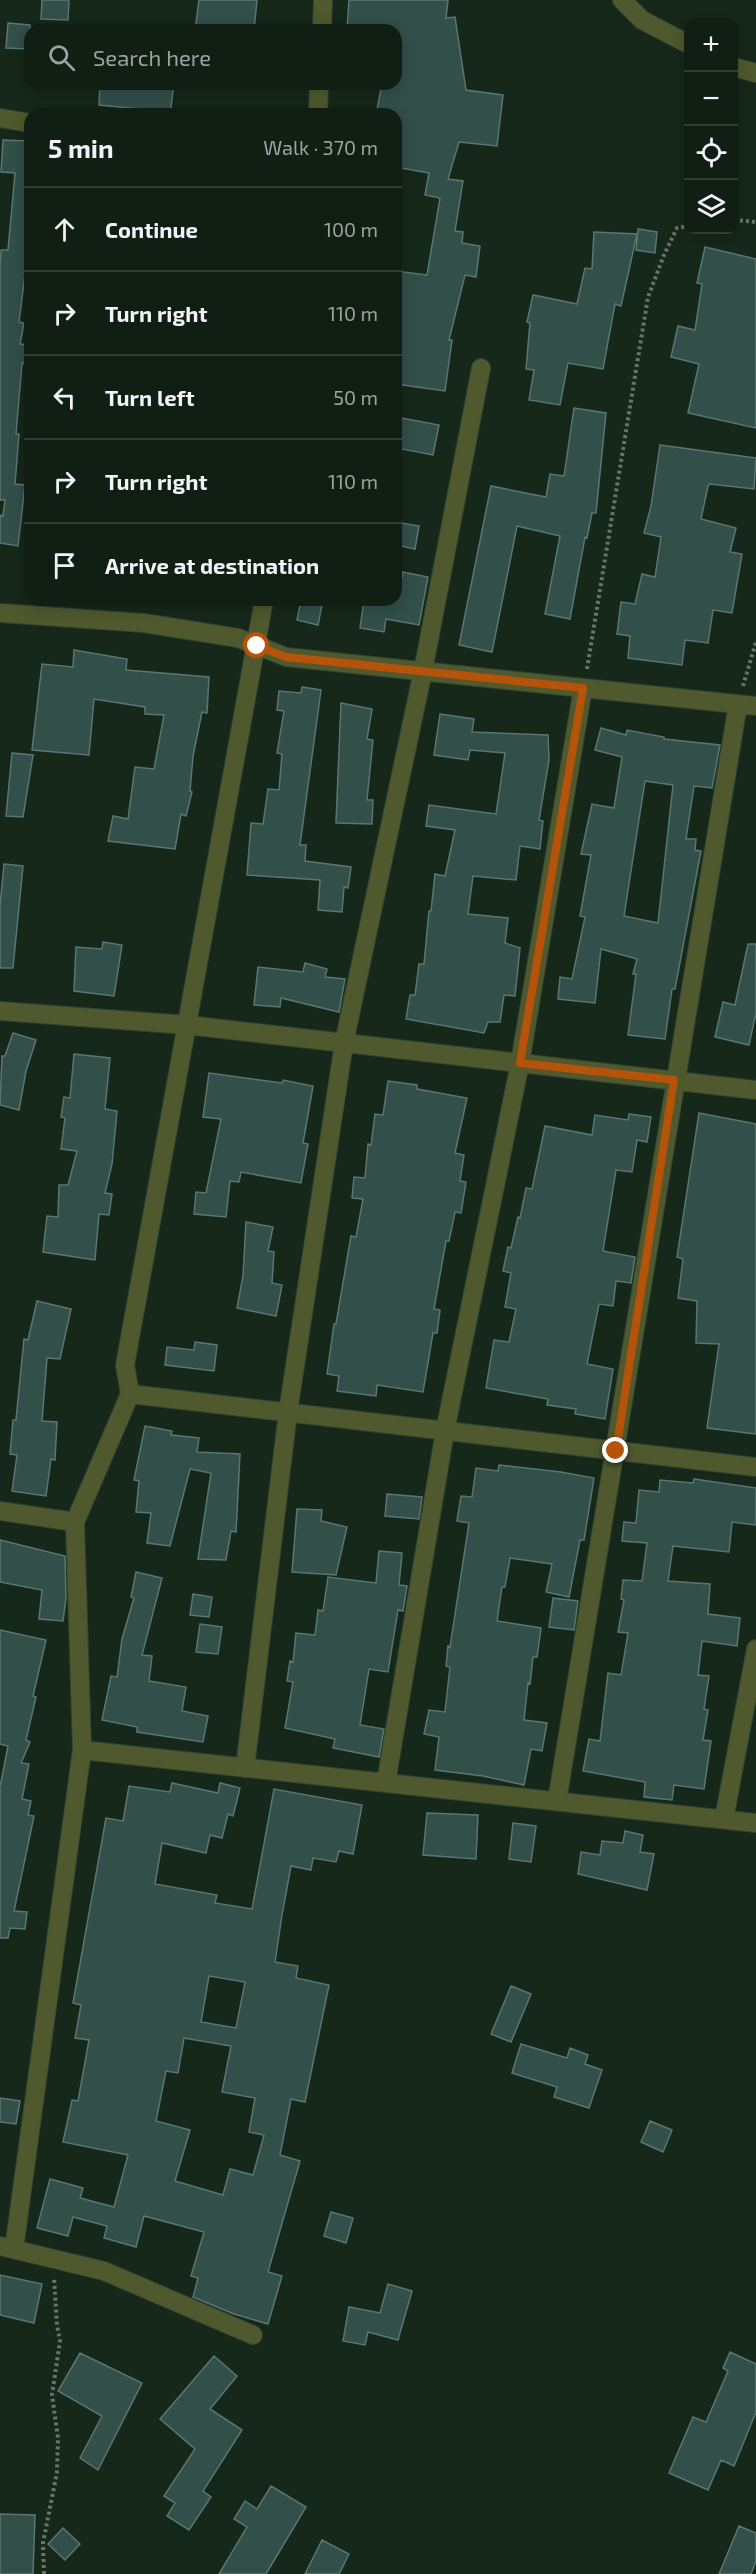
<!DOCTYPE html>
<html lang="en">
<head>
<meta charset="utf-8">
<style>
	body { margin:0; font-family:"Exo 2",sans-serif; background:#19271d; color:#f1f3f6 }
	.controls { position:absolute; right:18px; top:18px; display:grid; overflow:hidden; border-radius:12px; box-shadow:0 3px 15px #0003 }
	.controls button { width:54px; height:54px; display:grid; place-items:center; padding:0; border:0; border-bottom:2px solid #303c34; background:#101e14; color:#f1f3f6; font:30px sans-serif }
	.stop { position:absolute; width:18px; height:18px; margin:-14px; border:4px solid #b45309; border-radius:50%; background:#fff }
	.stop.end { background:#b45309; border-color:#fff; box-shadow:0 2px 6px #0008 }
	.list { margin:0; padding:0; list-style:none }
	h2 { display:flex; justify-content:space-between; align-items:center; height:78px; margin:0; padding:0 24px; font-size:26px }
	h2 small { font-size:20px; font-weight:400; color:#9ca2a0 }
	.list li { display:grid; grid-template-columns:39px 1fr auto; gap:18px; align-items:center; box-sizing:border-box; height:84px; padding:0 24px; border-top:2px solid #303c34 }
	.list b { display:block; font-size:22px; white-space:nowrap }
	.list em { font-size:20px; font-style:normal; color:#9ca2a0 }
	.icon { flex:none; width:33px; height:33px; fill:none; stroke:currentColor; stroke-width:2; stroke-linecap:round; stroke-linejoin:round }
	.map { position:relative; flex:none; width:756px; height:2574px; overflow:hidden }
	.search { position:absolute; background:#101e14; box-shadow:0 3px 15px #0003; left:24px; top:24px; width:378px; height:66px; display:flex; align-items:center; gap:15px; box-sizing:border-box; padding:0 21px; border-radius:18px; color:#9ca2a0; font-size:22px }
	.panel { position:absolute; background:#101e14; box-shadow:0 3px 15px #0003; left:24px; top:108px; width:378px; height:498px; border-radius:18px }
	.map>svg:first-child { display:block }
</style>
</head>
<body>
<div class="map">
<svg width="756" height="2574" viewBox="0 0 756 2574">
	<rect width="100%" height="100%" fill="#16281a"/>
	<path fill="#324f4a" stroke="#597771" stroke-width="1.5" fill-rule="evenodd" d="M42,0H69L68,20L41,19Z
		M199,0H257L254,30H195Z
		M349,0H448L446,18L455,17L466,90L503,95L497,146L459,142L448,179L463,181L455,231L463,232L462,243L480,246L476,277L465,275L449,340H452L445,391L396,384V271L427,275L440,198L425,195L429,173L396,167V114H376L382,84H396V30H347Z
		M8,23L30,25V49L6,48Z
		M100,84H174L170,114H139L140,109L99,105Z
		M3,140L28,141L27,152H30V274H25L19,322L24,323L20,344L28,345L26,364L22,363L16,434H19L15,484L25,485L18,546L0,543V515L3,516L5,500H0V267L1,250H8L15,173L1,172Z
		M638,229L657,232L655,253L636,250Z
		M594,232L637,234L621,306L615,304L603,369L568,363L560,405L529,400L534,370L526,369L530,323L527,322L533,295L577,304L585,268L592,269Z
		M705,247L756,259V428L688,413L699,364L671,357L678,326L695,330L702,284L697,283Z
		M574,408L606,413L596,513H592L587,538L585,537L570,619L545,614L560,536L517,526L492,652L459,645L491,486L546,497L550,474L564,476Z
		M396,417L439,425L433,455L396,448Z
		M660,445L756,458L754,489L710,484L708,486L701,519L736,528L730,552L742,554L732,613L713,610L708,643L685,640L682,665L628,658L630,636L617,634L621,602L635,604L642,574L655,577L661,537L644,533L651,506Z
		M396,522L419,526L415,549L396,545Z
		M403,572L428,577L419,625L386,619L384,632L360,628L364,600H397Z
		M301,600H323L318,625L297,620Z
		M74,650L127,659L126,670L209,677L207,713L202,712L193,756L190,791L192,792L186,816L181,814L175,849L108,841L113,816L128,819L135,767L154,769L164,715L145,714V707L94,699L89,755L32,750L42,664L73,667Z
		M302,687L321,690L300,845H306L305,861L351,867L348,888L344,887L342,912L318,910L320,880L247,875L251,823L263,824L268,789L279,790L282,754L277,753L284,711L277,710L279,691L301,693Z
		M341,703L372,709L367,739L373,740L367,800H373L372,824L336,823Z
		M440,714L474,719L472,732L548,735L549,760L539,820L543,821L540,849L520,846L516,880L473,876L468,914L508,918L505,943L520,948L515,996L504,995L500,1022H488L484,1033L406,1019L410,995H415L419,964H424L429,911H431L435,874L445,876L455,830L426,826L429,805L496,814L505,753L470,750L468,760L434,755Z
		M601,728L626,735L627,730L664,737V739L720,745L712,788L694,786L686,839H696L695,850L701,851L675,989H672L665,1039L628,1035L636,974H633L637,959L601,949L595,1003L558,999L560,977L572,979L585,917L580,916L591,855L581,854L592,804L614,808L622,757L595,750ZM645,781L673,785L658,923L624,916Z
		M12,753L33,755L23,817L6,816Z
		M4,864L23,866L13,968H0V906Z
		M103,942L122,945L114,996L74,991L76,947L102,949Z
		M748,944H756V1013L749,1045L715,1037L723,1002L735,1005Z
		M305,963L327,969L325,977L345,979L339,1012L281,998L280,1007L254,1005L258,967L303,972Z
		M13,1033L36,1040L26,1071L19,1110L0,1105L2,1056H5Z
		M74,1054L110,1058L105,1109L117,1111L112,1164L105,1193L112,1194L109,1215L99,1214L95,1260L43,1252L47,1216L58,1217L59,1185H68L77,1151L61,1149L65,1118L61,1117L64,1097L70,1098Z
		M209,1073L282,1083L283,1080L313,1086L303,1143L308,1144L301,1183L241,1172L239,1182L230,1181L226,1217L194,1214L196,1192L206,1193L221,1119L203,1117Z
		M388,1081L417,1085V1089L467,1098L455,1153L464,1155L460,1181L466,1182L461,1213L455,1212L449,1241H446L434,1309L440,1310L437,1333H433L423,1392L377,1385L376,1396L337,1391L339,1376L327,1374L334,1324H336L351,1236L356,1237L363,1199L352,1198L354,1177L365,1178L368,1144L371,1145L375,1114L383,1115Z
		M699,1113L756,1124V1434L707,1428L719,1344L696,1343L697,1301L678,1298L683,1259L677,1257Z
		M629,1114L651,1117L647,1142L637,1140L632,1172L616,1170L603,1251L635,1257L631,1283L616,1281L613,1306L599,1304L587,1364L613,1369L605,1419L575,1414L576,1409L547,1405L548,1399L486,1388L494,1340L509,1342L516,1309L505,1307L511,1273L503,1271L508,1247L511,1248L518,1217L520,1218L526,1188L532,1189L545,1126L592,1135L595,1115L628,1120Z
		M246,1222L273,1227L268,1251L274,1252L272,1283L282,1285L276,1316L237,1308L243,1276Z
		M37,1301L71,1309L60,1359L47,1358L42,1421L57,1422L55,1460L51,1459L46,1496L12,1491L17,1455L10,1454L13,1420H16L24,1339L28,1340Z
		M195,1342L217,1345L214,1371L165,1365L167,1347L194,1350Z
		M145,1426L172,1431L171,1435L199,1438L197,1452L240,1454L236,1532L231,1531L226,1560L198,1559L211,1473L190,1469L170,1546L147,1543L151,1513L136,1512L139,1481L134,1480Z
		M499,1465L561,1472L594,1478L584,1540H580L569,1597L546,1592L552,1564L510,1558L505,1587H502L497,1621L541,1628L537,1657H533L530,1684L528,1683L524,1720L547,1723L542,1751L531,1749L524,1785L483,1776L435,1770L439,1737L424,1734L429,1710L445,1712L450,1667L446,1666L448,1646L450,1647L469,1523L457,1521L461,1496L472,1497L476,1468L498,1471Z
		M694,1479L756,1488V1525L732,1522L729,1552L673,1546L668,1581L710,1584L708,1614L740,1618L737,1646L702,1641L698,1675L709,1676L704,1709L708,1710L703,1740L711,1741L704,1789L674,1785L672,1800L644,1797L645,1782L583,1771L589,1739L600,1741L608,1673L621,1675L628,1633L618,1632L624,1600L621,1599L623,1580L642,1581L647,1543L622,1541L624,1522L636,1523L639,1490L659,1492L660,1480L693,1483Z
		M387,1494L422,1497L419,1519L385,1516Z
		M297,1509L322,1510L321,1521L347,1527L336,1575L292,1572Z
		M0,1540L65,1556L66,1598L63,1621L39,1619L42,1590L0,1582Z
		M379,1551L402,1553L399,1585L407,1586L403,1611L398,1610L388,1672L369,1669L360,1725L384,1729L379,1757L333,1748L335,1739L285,1728L293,1682L287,1681L290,1661L293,1662L296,1633L315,1635L318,1610L323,1611L328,1577L376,1583Z
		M136,1572L162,1578L142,1655L152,1656L149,1681L186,1687L182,1711L208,1716L203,1742L137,1732V1727L102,1720L111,1676L117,1677L122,1639L134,1598L131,1597Z
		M193,1594L212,1597L209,1617L190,1615Z
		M553,1598L578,1601L574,1630L549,1627Z
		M200,1624L222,1627L218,1654L196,1652Z
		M0,1630L46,1640L33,1696L36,1697L26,1740L30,1742L21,1763L29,1764L22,1799L31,1801L28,1815L34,1816L14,1911L27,1912L25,1929L10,1928L8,1938H0V1787L8,1746L0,1744Z
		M172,1783L218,1793L220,1783L240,1788L233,1816L228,1814L222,1838L210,1835L206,1853L162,1843L155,1884L217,1895L215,1903L252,1909L274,1789L362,1805L353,1854L339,1851L336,1862L313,1858L311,1870L291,1866L282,1915L275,1962L298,1966L296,1978L329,1985L305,2102L291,2099L280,2155L300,2161L268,2272L282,2276L268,2324L234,2314L193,2297L198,2278L191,2276L204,2232L144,2216L136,2247L104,2238L107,2226L73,2217L68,2236L37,2228L50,2179L83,2188L80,2198L114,2207L128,2155L63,2142L72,2100L78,2101L89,2040L75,2038L81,2005L73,2003L106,1818L123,1821L129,1786L170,1792ZM209,1976L245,1982L236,2028L201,2022ZM184,2038L231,2046L222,2092L255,2098L249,2132L264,2135L253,2175L230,2169L223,2195L175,2181L190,2130L156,2121L166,2071L178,2073Z
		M427,1813L478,1815L476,1859L423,1855Z
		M513,1823L536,1826L531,1862L509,1859Z
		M625,1831L643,1835L640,1852L654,1854L647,1890L578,1874L581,1852L600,1855L602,1841L623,1843Z
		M511,1986L531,1994L511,2042L491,2034Z
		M521,2044L567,2058L570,2048L588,2055L585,2064L602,2070L589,2108L554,2097L557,2087L512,2073Z
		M0,2098L20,2101L16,2124L0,2122Z
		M650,2121L672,2130L663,2152L641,2142Z
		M331,2212L353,2218L346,2243L324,2236Z
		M0,2275L42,2284L34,2323L0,2315Z
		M388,2284L412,2291L398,2340L368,2332L365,2345L343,2341L349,2307L380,2313Z
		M730,2352L756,2364V2412L734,2466L721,2460L708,2490L669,2473L693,2417L706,2422L728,2371L723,2368Z
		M80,2353L142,2383L98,2470L80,2458L102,2416L58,2391Z
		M214,2356L237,2376L210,2409L242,2430L203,2491L211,2497L189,2530L167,2516L175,2503L164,2496L195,2449L160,2419Z
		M271,2486L306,2507L266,2574H219L247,2527L234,2519L245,2501L257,2509Z
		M0,2514L35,2515L33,2574H0Z
		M739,2526L756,2533V2561L751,2574H719Z
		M63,2528L80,2544L65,2560L48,2544Z
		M322,2540L349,2554L339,2574H305Z"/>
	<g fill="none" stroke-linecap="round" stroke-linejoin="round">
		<g stroke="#324336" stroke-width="20">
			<path id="minor" d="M622,0L642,20L688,44
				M322,30L323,0
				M734,67L756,73
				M318,114L319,84
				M0,118L30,123
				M0,613L144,623L238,638L286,657L756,706
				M0,1011L187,1025L756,1090
				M130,1394L756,1467
				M0,1511L75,1522
				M82,1750L756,1823
				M245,1768L288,1412L344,1043L423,671L481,368
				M386,1783L445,1431L520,1063L583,688
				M557,1801C619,1436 676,1070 738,704
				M724,1819L756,1649
				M0,2246L104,2271L253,2335
				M14,2249L82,1750L75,1522L130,1394L125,1365L264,600"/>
		</g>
		<path stroke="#657568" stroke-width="4" stroke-dasharray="3 3" stroke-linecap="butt" d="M734,220L756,222
			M587,669L648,297L664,255L677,228L688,226
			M743,686L756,642
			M44,2574L43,2543L57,2472L58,2438L52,2395L60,2341L57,2325L54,2278"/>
		<use href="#minor" stroke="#4f592d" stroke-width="18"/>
	</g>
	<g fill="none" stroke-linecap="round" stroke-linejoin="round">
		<path stroke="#b45309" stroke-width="8" d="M257,646L286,657L583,688L520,1063L674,1080L616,1451"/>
	</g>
</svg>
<div class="controls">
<button>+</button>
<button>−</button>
<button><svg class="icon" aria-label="locate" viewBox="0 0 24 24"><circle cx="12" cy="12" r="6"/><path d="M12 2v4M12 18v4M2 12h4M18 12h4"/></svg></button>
<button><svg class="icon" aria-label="layers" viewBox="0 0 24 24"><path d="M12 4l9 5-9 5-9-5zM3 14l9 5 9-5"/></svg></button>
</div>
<div class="stop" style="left:257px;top:646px"></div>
<div class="stop end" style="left:616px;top:1451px"></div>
<div class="search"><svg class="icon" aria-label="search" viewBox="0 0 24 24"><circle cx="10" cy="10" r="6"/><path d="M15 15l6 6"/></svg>Search here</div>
<section class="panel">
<h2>5 min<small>Walk · 370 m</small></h2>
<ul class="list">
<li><svg class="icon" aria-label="ahead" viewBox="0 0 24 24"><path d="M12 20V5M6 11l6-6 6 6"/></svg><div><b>Continue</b></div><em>100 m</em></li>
<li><svg class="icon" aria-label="right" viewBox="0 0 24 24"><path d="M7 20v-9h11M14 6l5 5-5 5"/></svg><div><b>Turn right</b></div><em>110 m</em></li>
<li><svg class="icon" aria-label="left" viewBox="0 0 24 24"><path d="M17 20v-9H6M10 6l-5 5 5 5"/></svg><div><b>Turn left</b></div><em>50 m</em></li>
<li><svg class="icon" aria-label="right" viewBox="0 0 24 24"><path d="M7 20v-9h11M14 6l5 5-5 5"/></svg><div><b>Turn right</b></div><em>110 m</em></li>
<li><svg class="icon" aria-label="arrive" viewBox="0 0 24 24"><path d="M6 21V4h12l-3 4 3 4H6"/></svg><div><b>Arrive at destination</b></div></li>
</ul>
</section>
</div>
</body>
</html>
